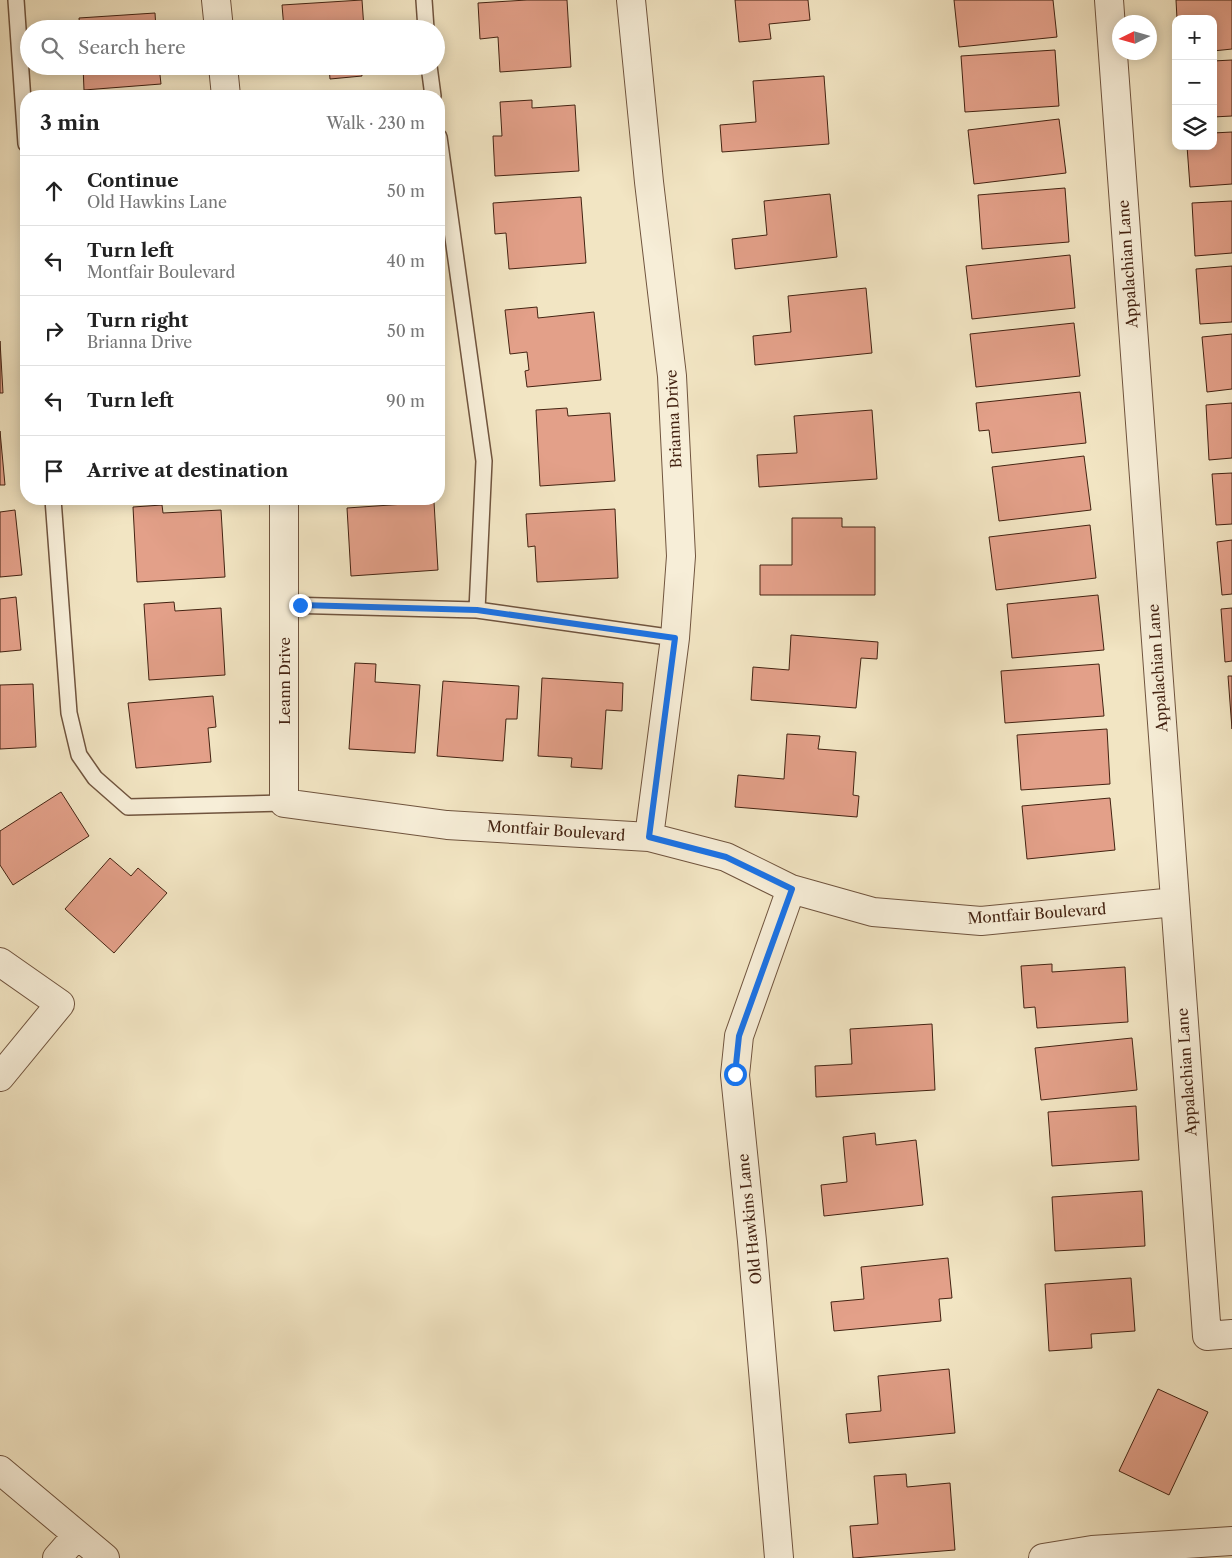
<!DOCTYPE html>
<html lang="en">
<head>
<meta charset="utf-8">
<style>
	body { margin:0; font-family:"Libre Caslon Text",serif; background:#f2f2f2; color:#222 }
	.controls { position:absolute; right:15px; top:15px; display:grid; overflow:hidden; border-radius:10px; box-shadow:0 2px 12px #0003 }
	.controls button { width:45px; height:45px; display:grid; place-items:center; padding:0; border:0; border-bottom:1px solid #e0e0e0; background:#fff; color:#222; font:25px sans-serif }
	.compass { position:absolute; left:1112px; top:15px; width:45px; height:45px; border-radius:50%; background:#fff; box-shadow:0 2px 12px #0003; rotate:265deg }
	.stop { position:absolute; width:15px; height:15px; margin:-11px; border:4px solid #1a73e8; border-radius:50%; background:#fff }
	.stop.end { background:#1a73e8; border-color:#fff; box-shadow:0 1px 5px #0008 }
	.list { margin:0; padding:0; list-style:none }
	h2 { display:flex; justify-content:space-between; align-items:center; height:65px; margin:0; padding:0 20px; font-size:21px }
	h2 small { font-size:16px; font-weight:400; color:#767676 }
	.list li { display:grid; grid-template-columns:32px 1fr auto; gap:15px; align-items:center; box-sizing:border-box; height:70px; padding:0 20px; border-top:1px solid #e0e0e0 }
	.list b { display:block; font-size:19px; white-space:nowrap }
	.list p { margin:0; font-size:16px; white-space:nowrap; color:#767676 }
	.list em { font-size:16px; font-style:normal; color:#767676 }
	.icon { flex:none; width:28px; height:28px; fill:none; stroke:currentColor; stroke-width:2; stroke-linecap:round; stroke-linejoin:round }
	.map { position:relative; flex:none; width:1232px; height:1558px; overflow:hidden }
	.search { position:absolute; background:#fff; box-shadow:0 2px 12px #0003; left:20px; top:20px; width:425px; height:55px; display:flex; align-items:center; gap:12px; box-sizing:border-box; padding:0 18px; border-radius:28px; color:#767676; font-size:19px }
	.panel { position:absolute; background:#fff; box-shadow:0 2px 12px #0003; left:20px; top:90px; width:425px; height:415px; border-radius:20px }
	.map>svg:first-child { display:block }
</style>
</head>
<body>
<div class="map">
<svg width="1232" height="1558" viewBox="0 0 1232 1558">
	<rect width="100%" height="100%" fill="#f2e5c3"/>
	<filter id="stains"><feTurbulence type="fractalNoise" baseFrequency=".004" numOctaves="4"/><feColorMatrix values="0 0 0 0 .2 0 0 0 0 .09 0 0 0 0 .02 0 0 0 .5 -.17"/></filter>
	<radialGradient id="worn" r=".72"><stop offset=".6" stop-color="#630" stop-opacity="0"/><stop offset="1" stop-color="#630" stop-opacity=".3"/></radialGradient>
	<path fill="#e3a089" stroke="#442312" d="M362,0L364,29H284L282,5Z
		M527,0H567L571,67L500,72L498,37L480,39L478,3Z
		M735,0H808L810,20L769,24L771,39L739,42Z
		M954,0H1053L1057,37L959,47Z
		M1176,0H1232V49L1213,51V19H1177Z
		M155,13L156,29H80L79,18Z
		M1055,50L1059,106L965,112L961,56Z
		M1232,60V116L1213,117V61Z
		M83,66H159L161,84L84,90Z
		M287,66H361L362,76L330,79L329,67L287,69Z
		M824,76L829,144L722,152L720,125L756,122L753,81Z
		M532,100V108L575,105L579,171L495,176L493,136H502L500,102Z
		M1059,119L1066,173L974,184L968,130Z
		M1232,132V184L1190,187L1187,146H1213V133Z
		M1065,188L1069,242L982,249L978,195Z
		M830,194L837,257L735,269L732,239L767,235L764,201Z
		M581,197L586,263L509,269L506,233L495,234L493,203Z
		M1232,201V253L1195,256L1192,203Z
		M1070,255L1075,308L972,319L966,266Z
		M1232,266V322L1200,324L1196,269Z
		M866,288L872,353L755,365L753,336L791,332L788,296Z
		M537,307L538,318L594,312L601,380L527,387L525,371L529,370L527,352L510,354L505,310Z
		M1074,323L1080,376L976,387L970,334Z
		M1232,334V389L1207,392L1202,337Z
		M0,341L3,393H0Z
		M1080,392L1086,443L992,453L989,430L979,431L976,403Z
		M1232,403V458L1209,460L1206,405Z
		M567,408L568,416L610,413L615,481L540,486L536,410Z
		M872,410L877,479L759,487L757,455L797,453L794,416Z
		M0,431L5,485H0Z
		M1084,456L1091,510L999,521L992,467Z
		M1232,473V524L1216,525L1212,474Z
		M434,502L438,570L351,576L347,508Z
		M162,505L163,513L221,510L225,577L137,582L133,507Z
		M615,509L618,578L537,582L535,546L528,547L526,514Z
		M15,510L22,575L0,577V512Z
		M792,518H842V527H875V595H760V565H792Z
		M1090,525L1096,578L996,590L989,537Z
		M1232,540V594L1222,595L1217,542Z
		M1098,595L1104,650L1012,658L1007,604Z
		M16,597L21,650L0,652V599Z
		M174,602L175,611L221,608L225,675L149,680L144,604Z
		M1232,608V661L1225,662L1221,609Z
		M791,635L878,642L877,659L861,658L856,708L751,700L753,667L789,670Z
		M355,663L376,664L375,682L420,685L415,753L349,749Z
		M1099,664L1104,716L1005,723L1001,671Z
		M1228,676H1232V729Z
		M542,678L623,683L622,711L606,710L602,769L571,767L572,758L538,756Z
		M443,681L519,686L517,719H506L503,761L437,756Z
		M33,684L36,747L0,749V685Z
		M213,696L216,727L208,728L211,762L136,768L128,703Z
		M1107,729L1110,784L1021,790L1017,735Z
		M787,734L820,736L818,749L856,752L853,795L859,796L857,817L735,807L738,775L784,779Z
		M61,792L89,836L13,885L0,865V831Z
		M1110,798L1115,850L1027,859L1022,806Z
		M110,858L131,876L138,868L167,893L114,953L65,909Z
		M1052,964V972L1125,967L1128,1022L1037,1028L1035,1007L1024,1008L1021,966Z
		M932,1024L935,1090L816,1097L815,1066L852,1064L850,1029Z
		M1132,1038L1137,1090L1041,1100L1035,1048Z
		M1136,1106L1139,1160L1052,1166L1048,1112Z
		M875,1133L876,1145L916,1140L923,1205L824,1216L821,1185L847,1182L843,1137Z
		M1142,1191L1145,1246L1055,1251L1052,1197Z
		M948,1258L952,1298L939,1299L941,1321L834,1331L831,1302L864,1299L861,1267Z
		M1131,1278L1135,1331L1091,1334L1092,1348L1049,1351L1045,1284Z
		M949,1369L955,1433L849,1443L846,1414L881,1411L878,1376Z
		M1158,1389L1208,1412L1169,1495L1119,1471Z
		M906,1474L907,1487L950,1483L955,1550L853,1558L850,1526L878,1524L874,1476Z"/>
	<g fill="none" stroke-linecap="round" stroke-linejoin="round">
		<g stroke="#70543e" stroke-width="18">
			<path id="lane" d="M16,0L26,144
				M424,0L426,29
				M429,66L433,96
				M439,137L484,461L477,610L675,638
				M53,499L69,713L79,755L95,778L128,807L284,803
				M285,605L477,610"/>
		</g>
		<g stroke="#70543e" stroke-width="30">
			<path id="street" d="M216,0L219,29
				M631,0L649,182L672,376L681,556L675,638L649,837
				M1109,0L1207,1336L1232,1334
				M223,66L226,96
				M284,499V803L447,825L649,837L726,857L791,889L873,912L981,921L1175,902
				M0,962L60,1004L0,1077
				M0,1470L105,1558
				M57,1558L77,1535
				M779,1558L752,1241L735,1075L739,1036L791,889
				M1043,1558L1092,1550L1232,1541"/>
		</g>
		<use href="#lane" stroke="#f7eed8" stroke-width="15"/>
		<use href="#street" stroke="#f7eed8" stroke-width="28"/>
	</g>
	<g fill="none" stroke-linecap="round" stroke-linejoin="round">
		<path stroke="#1a73e8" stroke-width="6" d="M300,605L477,610L675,638L649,837L726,857L792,889L739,1036L735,1074"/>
	</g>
	<g text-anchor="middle" stroke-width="4" stroke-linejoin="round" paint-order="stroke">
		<g font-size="15" fill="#442312" stroke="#f7eed8">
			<text transform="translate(1128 264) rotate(-94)" y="5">Appalachian Lane</text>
			<text transform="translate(674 419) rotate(-93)" y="5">Brianna Drive</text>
			<text transform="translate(1158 668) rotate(-94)" y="5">Appalachian Lane</text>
			<text transform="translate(285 681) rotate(-90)" y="5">Leann Drive</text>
			<text transform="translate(556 831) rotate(4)" y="5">Montfair Boulevard</text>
			<text transform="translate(1037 914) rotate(-4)" y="5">Montfair Boulevard</text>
			<text transform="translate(1187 1072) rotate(-94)" y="5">Appalachian Lane</text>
			<text transform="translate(750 1219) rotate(-96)" y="5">Old Hawkins Lane</text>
		</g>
	</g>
	<rect width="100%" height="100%" filter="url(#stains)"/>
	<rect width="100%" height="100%" fill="url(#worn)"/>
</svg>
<div class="controls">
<button>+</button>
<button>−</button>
<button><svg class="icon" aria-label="layers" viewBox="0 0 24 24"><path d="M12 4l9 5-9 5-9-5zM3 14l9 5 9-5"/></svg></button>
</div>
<svg class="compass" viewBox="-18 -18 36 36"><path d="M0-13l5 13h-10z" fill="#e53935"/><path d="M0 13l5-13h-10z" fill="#767676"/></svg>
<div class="stop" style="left:735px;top:1074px"></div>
<div class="stop end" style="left:300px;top:605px"></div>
<div class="search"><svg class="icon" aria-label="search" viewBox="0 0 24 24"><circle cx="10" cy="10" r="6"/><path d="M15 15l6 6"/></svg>Search here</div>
<section class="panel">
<h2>3 min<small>Walk · 230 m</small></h2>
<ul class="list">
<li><svg class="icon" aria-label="ahead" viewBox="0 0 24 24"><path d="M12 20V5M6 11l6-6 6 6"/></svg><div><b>Continue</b><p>Old Hawkins Lane</p></div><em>50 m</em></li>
<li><svg class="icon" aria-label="left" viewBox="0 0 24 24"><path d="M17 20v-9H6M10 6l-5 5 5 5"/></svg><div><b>Turn left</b><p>Montfair Boulevard</p></div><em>40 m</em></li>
<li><svg class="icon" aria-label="right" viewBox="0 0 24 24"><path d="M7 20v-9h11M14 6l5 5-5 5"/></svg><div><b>Turn right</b><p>Brianna Drive</p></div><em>50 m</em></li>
<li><svg class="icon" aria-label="left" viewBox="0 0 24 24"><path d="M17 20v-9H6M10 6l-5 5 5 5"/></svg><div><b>Turn left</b></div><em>90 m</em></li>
<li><svg class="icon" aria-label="arrive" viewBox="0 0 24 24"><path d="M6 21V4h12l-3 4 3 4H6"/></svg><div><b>Arrive at destination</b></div></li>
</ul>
</section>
</div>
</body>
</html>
